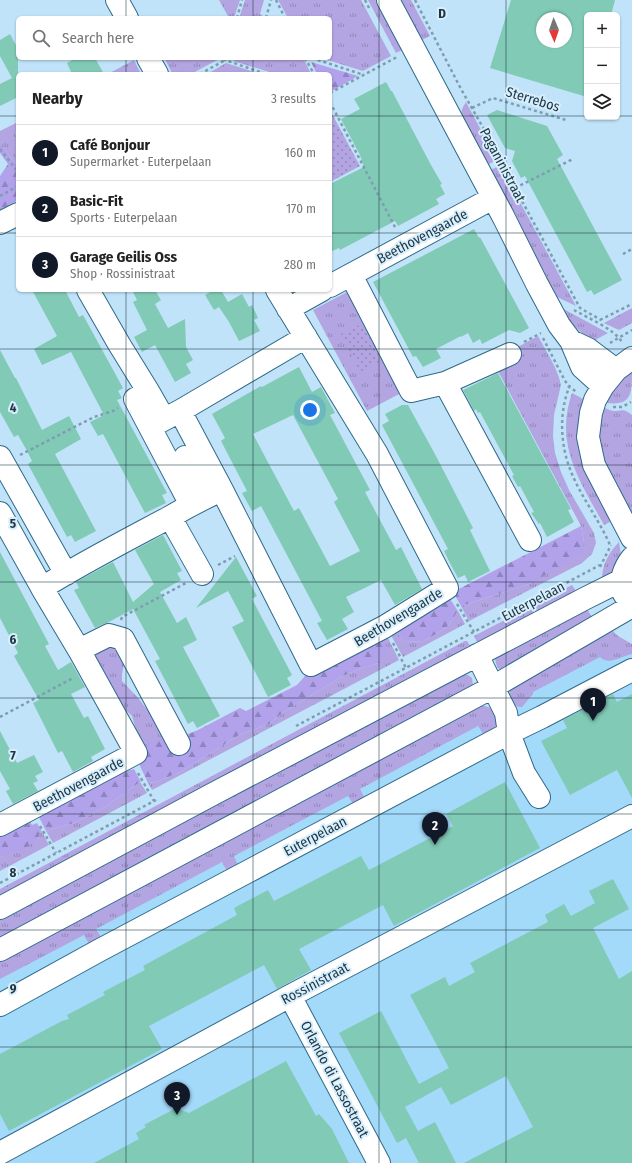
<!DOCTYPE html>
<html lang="en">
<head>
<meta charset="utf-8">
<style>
	body { margin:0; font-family:"Fira Sans Condensed",sans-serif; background:#f6f6f6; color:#222 }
	.controls { position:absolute; right:12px; top:12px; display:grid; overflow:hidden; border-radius:6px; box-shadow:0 1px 3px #0004 }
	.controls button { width:36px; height:36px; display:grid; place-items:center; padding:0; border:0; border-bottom:1px solid #e0e0e0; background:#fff; color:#222; font:20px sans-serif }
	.compass { position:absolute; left:536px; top:12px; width:36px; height:36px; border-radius:50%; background:#fff; box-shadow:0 1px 3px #0004; rotate:178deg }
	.you { position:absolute; left:310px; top:410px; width:14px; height:14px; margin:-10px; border:3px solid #fff; border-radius:50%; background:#1a73e8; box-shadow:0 0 0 6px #1a73e833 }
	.badge { display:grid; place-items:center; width:26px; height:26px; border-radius:50%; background:#111827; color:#fff; font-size:13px; font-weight:700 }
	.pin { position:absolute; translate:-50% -33px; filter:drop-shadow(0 1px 2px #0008) }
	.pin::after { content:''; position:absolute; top:21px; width:14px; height:12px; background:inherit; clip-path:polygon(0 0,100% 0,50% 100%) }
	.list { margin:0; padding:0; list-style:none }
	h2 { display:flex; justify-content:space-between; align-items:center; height:52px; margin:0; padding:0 16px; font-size:17px }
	h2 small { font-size:13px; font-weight:400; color:#767676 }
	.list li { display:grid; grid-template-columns:26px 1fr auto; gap:12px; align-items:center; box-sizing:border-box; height:56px; padding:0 16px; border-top:1px solid #e0e0e0 }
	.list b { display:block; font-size:15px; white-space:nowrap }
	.list p { margin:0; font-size:13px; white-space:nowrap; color:#767676 }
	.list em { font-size:13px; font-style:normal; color:#767676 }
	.icon { flex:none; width:22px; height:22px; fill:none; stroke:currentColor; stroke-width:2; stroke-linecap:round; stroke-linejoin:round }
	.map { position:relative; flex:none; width:632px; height:1163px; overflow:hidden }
	.search { position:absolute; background:#fff; box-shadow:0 1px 3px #0004; left:16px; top:16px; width:316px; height:44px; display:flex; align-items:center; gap:10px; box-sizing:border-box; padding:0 14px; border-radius:6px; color:#767676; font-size:15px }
	.panel { position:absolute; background:#fff; box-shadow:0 1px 3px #0004; left:16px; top:72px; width:316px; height:220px; border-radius:6px }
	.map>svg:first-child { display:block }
</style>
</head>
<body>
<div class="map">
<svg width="632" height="1163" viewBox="0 0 632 1163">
	<defs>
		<pattern id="grass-tufts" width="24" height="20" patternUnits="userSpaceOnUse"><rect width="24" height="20" fill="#b3a5e2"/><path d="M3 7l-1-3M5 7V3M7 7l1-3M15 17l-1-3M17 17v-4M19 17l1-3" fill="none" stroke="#9187b9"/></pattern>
		<pattern id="forest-firs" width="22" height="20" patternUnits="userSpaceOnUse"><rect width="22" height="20" fill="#b2a1eb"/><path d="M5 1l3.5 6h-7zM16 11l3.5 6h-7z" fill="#9084c0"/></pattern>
		<pattern id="park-dots" width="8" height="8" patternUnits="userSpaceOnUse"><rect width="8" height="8" fill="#b3a5e2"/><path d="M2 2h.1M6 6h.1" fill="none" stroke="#9187b9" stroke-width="1.8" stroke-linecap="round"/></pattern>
	</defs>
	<rect width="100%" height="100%" fill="#c0e3f9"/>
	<path fill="#a3d9f9" d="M612,645L632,646V1163H0V971Z"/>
	<path fill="url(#grass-tufts)" d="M219,0H240L234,18H229Z
		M245,0H264L260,14L263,16V18H239Z
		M278,0H361L391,56L363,71L321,58H330V18H288Z
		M368,0H378L404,49L396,53Z
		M399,0H411L430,36L420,41Z
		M167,58H221L191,74H179L172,73L165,59Z
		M238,58H288L296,60L298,58L304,59L311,74H276L233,61Z
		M134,60L141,74H108Z
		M226,63L258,73L259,74H207Z
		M466,102L497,160L487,165L461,117L462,109Z
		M18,122V165L10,157L0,142V131Z
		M500,165L576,306L555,296L489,171Z
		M349,291L401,393L367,411L313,310Z
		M558,306L608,333L597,339L594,343C581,332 566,320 558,306Z
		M632,308V323L619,330L604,323Z
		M538,336C546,351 558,369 561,385L554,415L553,436L555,453L561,472L569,490L594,533L596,543L592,554L582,563L469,621L461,606L529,584L584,542L581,526L498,371L516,348Z
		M632,371C632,393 632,406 607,403C613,390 621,380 632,371Z
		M572,393L585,400L612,521L604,525C580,481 554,445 572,393Z
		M605,408C608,409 611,411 615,411C625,411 622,408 632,415V513L619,497L607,475L598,435L600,422Z
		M619,542L621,555L613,573L602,579C602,565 609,552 619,542Z
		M572,585L578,594L479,646L474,636Z
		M586,607L595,623L500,670L497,667L495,659L497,656Z
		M458,611L465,624L403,657L387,628L395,630L404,642L424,641L446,628Z
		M384,630L399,660L152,790L148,783L156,782L180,772L239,735L269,724L282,713L343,676L365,667L379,663Z
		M613,631L618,636L632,644V654C621,656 609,666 600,657L533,692V694L522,707C508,707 508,696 511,685L600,632L603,636Z
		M465,641H467L472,649L0,901V889Z
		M111,642L125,660L122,674V681L139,699L145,707L160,723L167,736L139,752L138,737L132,716L117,702L96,660V653Z
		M463,674L468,675L472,678L473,685L0,942V918Z
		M479,706C496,706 496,713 498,728L484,735L478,726L360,789L365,799L353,804L348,796L234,856L238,865L227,871L222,862L96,929L101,937L89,944L84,935L0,979V959Z
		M140,782L147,793L53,843L46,831L74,823L105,807Z
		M41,830L49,845L0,871V857L38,840Z"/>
	<path fill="url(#forest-firs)" d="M311,62L358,76L332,91L330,90V74H317Z
		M0,142L10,157L18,165V200L0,210V176L8,164L0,153Z
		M581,526L584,542L583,553L529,584L461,606L453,592Z
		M448,596L458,611L446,628L424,641L404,642L395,630Z
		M382,640L388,648L385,654L379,663L365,667L343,676L282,713L269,724L239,735L180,772L156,782L148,783L140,766L139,752L149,743L167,736H183L198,730L240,708L246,711L297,685L305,676Z
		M134,769L141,782H140L105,807L74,823L46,831L35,809L125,771L131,770Z
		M28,818L32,825L37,823L41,830L38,840L25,848L0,857V833Z"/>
	<path fill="url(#park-dots)" d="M330,110L360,166L330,182Z
		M364,323L383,360L360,372L341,334Z"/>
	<path fill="#81cab6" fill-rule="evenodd" d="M511,0H615L611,15H587V97L490,68ZM542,18H566V42H542Z
		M10,34L18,49V97L0,106V84L12,78L0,56V40Z
		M76,58H95L104,74H72L67,63Z
		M386,82L391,91H392L431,165L442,184L440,185L445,194L436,199L439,204L398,226L395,221L340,250L339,248L330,252V184L364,167L360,155L341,119L360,109L354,99Z
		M497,110L547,126L563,155L557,159L622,280L594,295L591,290L587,292L525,176L521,178L512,161L515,151L505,148L487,115Z
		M474,229L479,238L480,237L529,328L520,333L509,330L482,344L480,339L473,343L468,333L461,337V336L436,349L441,358L423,367L416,356L413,357L373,282Z
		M32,290H65L79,317L83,315L123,388L118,391L122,398L117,400L167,493L162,495L166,503L145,513L103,434L98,436L90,422L104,415L71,352L42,365L34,349L57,336Z
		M132,290H155L161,300L155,304L168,328L185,319L186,347L193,360L186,364L191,373L175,382L155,345L142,352L134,337L147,330L133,302L137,300Z
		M214,290H221L228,302L242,294L249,307L252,305L258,318L254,320L260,331L239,341L229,322L219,307L214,310L205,295Z
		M0,350L15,378H16L42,430L69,416L81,439L55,454L96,531L75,542L71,535L67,537L28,464L32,461L26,449L18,435L14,437L0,412Z
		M299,367L312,392L321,387L335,413L330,415L370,490L365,492L396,550L401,547L422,589L395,605L381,580L346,597L354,612L342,619L348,629L327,640L317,623L322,621L261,506L252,511L242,493L247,491L221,441L225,438L212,414L261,386L262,387ZM293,415L338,499L334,502L360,551L330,566L299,508L294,511L253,434Z
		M498,373L571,509L568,510L574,522L547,537L540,523L539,524L531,513L534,512L520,486L518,487L512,476L514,475L480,412L478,413L476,409L474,411L463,390Z
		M402,405H408L436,456L473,528L470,530L490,571L468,582L465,575L458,578L451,565L444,551L448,549L382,425L389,421L385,414Z
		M163,535L182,571L177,573L181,580L160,592L177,623L186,617L197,640L183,647L220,716L197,728L193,721L188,724L155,661L160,659L133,609L107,623L103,624L95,628L74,590L79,588L76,582L113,562L133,602L154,584L135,550Z
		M0,552L49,644L45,646L58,670L71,662L85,687L71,694L84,718L88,716L105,749L91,757L93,761L73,772L62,751L58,753L33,703L39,700L14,656L18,653L0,618Z
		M236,557L257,596L252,599L292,675L287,678L291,685L268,697L232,627L244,621L228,591L196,608Z
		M613,694L617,702L632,694V798L617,770L570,795L541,741L567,728L563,720Z
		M0,731L17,763L34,755L43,772L35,776L38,781L33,783L38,791L13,804L6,791L10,789L0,771Z
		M505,782L540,848L394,926L383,905L299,949L311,970L277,989L264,965L149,1026L162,1049L9,1131L0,1114V1054L62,1021L69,1019L67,1015L105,995L103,992L145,970L143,966L237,915L234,908L268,890L274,901L361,856L369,870L453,826L446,814Z
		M613,879L629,909L593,928L619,979L632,971V1163H464L533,1127L506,1076L451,1105L441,1087L405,1107L418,1131L435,1122L456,1163H419L406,1138L397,1143L339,1033L381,1011L419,1084L449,1068L410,995L445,977L449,986L475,972L470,963L548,922L545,915L564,904L571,916L595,903L589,891Z
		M286,1061L316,1116L319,1114L332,1129L349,1163H94L139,1139L136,1133L146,1127L144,1125L176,1108L189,1113Z"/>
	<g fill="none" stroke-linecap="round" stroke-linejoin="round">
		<g stroke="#2f6a8a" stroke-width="24">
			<path id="minor" d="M117,0L127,18
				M388,0L503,216L537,284L559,325L571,341L582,367L603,386
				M148,58L157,74
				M0,223L18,214
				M351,275L411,391L445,383L510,354
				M330,286L493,198
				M88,290L119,344L148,391L164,419
				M288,309L322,290
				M571,341L588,349L616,370
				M632,358L616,370L603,386L595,400L591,413L588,437L594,465L632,538
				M445,383L530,540
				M148,391L135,399L191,505
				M180,411L222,490L311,665L384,627L447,588L377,454L277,290
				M150,427L180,411L306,337
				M0,457L66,574
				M185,457L206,497
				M0,513L42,588
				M170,517L202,574
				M624,594C619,581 624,568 632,558
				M79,650L109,635L123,639L179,744
				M477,655L506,713L509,733L524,773L539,797
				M0,825L136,753L79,650L42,588C84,562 127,540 170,517C187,507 204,498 222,490
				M0,908L213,794L586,598L622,580
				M0,950L493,687L632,606
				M290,996L379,1163
				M0,1005L100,950L509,733L542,717L632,670
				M0,1153L290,996L632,816"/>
		</g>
		<path stroke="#7e9db0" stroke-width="2.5" stroke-dasharray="3 3" stroke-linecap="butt" d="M276,0L285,18
			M365,0L369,8
			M415,0L461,89L502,161L515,188L580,308L601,320
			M237,18L242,0
			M266,18L271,0
			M226,58L225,60L266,74
			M305,58L314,74
			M312,58L364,75
			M200,74L229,58
			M330,93L397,57
			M330,102L396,229
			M472,108L493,98L566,120
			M0,149L18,172
			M515,188L573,159
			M0,196L18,186
			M623,254L632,249
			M574,310C588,318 614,329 622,342
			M600,320L632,304
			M543,338L564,379L569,387L577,392
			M524,342L541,333
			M610,343L632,330
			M570,385C559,411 560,443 570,469C580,496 599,519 610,545
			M613,407H622L631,402
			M20,455L94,417L113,411L118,408
			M218,565L235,556
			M600,567L611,545
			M457,604L474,632
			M121,620L122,617L186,583
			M393,643L406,668
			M0,717L73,678
			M296,726L600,565
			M138,773L154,801
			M40,826L56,853
			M0,883L156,800"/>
		<use href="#minor" stroke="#fff" stroke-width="22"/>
	</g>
	<path fill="none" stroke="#1e3644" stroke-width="1" stroke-opacity="0.55" d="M126,0V18M253,0V18M379,0V1163M506,0V1163M126,58V74M253,58V74M0,116H18M330,116H587M617,116H632M0,233H18M330,233H632M126,290V1163M253,290V1163M0,349H632M0,465H632M0,582H632M0,698H632M0,814H632M0,930H632M0,1047H632"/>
	<g text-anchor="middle" stroke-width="4" stroke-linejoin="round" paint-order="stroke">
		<g font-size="14" fill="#1e3644" stroke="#d7effd">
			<text transform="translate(533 99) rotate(17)" y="5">Sterrebos</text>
			<text transform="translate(503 165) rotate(62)" y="5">Paganinistraat</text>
			<text transform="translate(422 236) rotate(-28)" y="5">Beethovengaarde</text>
			<text transform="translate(533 601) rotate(-28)" y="5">Euterpelaan</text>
			<text transform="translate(398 617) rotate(-31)" y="5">Beethovengaarde</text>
			<text transform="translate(78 784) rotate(-28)" y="5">Beethovengaarde</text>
			<text transform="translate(315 836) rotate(-28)" y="5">Euterpelaan</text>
			<text transform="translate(315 983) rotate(-28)" y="5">Rossinistraat</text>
			<text transform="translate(335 1079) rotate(62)" y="5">Orlando di Lassostraat</text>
		</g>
	</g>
	<g font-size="13" text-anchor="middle" font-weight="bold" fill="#1e3644" stroke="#d7effd" stroke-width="4" stroke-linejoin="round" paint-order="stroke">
		<text x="442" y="18">D</text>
		<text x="13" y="412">4</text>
		<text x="13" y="528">5</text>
		<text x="13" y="644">6</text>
		<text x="13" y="760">7</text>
		<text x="13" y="877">8</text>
		<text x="13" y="993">9</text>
	</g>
</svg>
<div class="controls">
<button>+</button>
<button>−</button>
<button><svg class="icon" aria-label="layers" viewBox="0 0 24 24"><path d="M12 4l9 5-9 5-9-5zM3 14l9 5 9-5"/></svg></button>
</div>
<svg class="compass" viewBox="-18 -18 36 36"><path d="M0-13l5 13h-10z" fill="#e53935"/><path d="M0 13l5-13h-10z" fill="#767676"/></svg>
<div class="you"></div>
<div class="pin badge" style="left:593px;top:721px">1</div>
<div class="pin badge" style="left:435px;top:845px">2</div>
<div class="pin badge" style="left:177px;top:1115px">3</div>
<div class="search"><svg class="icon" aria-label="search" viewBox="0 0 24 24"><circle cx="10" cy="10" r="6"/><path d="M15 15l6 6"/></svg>Search here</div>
<section class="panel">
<h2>Nearby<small>3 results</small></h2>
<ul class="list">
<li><span class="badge">1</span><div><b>Café Bonjour</b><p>Supermarket · Euterpelaan</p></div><em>160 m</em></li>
<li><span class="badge">2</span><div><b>Basic-Fit</b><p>Sports · Euterpelaan</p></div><em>170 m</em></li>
<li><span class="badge">3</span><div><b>Garage Geilis Oss</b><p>Shop · Rossinistraat</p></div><em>280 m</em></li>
</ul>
</section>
</div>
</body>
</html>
